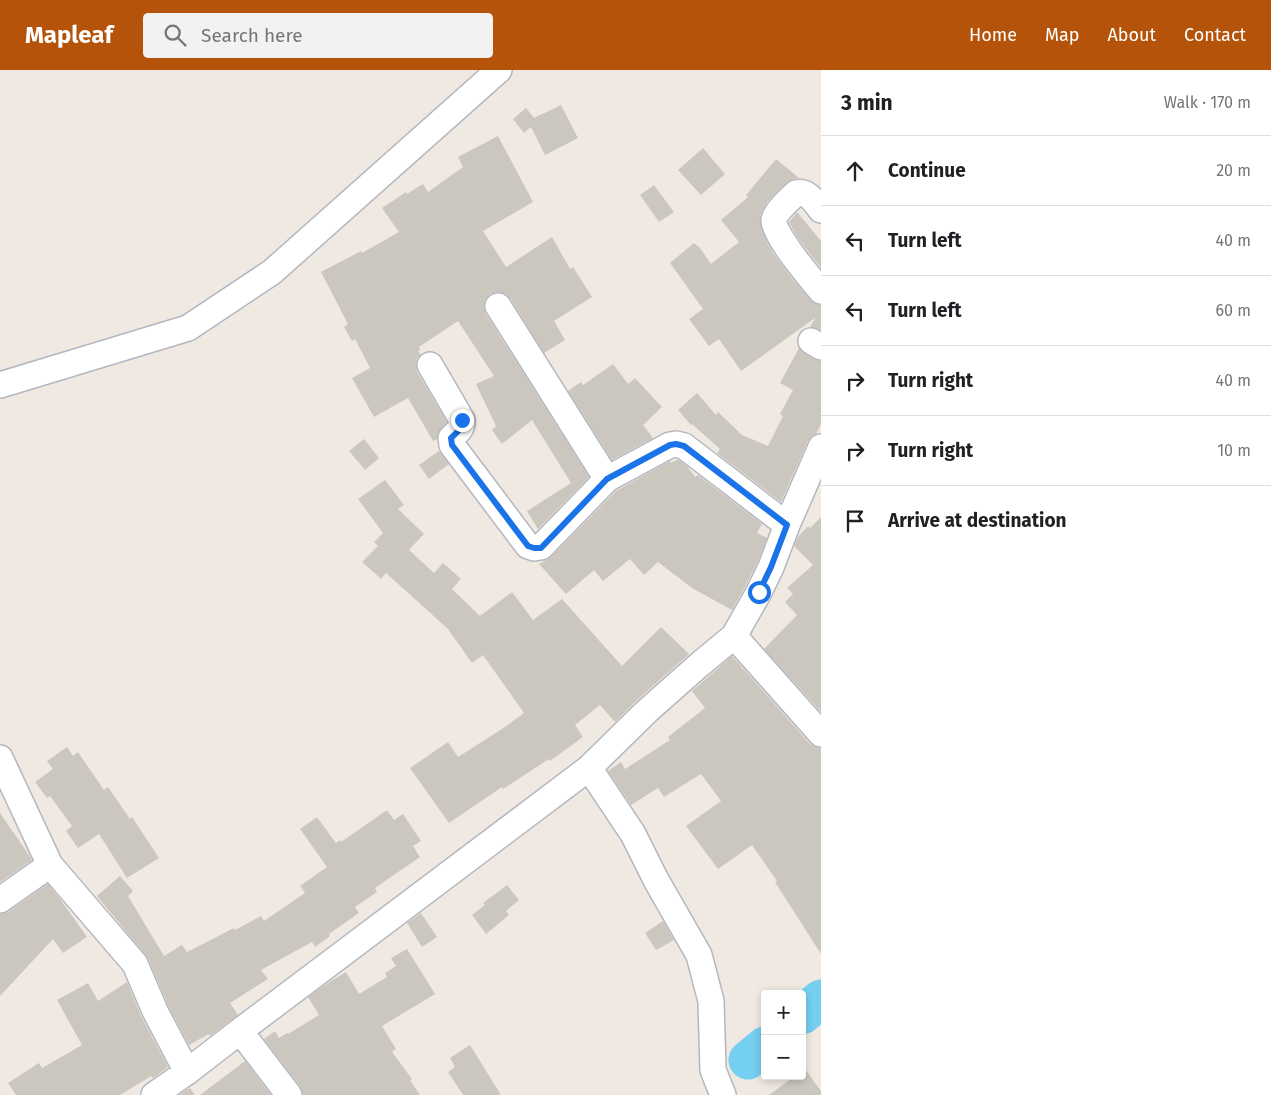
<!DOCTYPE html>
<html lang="en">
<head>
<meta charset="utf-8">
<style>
	body { margin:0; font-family:"Fira Sans",sans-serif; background:#f2f2f2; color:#202124 }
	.controls { position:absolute; right:15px; bottom:15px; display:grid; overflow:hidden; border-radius:5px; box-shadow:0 2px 8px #0003 }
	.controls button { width:45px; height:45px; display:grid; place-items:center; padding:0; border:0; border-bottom:1px solid #e0e0e0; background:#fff; color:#202124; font:25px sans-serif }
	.stop { position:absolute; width:15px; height:15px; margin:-11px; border:4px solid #1a73e8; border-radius:50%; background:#fff }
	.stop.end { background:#1a73e8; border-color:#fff; box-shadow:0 1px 5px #0008 }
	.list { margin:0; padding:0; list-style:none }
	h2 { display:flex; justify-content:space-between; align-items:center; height:65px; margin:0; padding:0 20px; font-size:21px }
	h2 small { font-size:16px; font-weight:400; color:#757577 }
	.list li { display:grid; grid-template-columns:32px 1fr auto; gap:15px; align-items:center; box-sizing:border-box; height:70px; padding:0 20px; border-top:1px solid #e0e0e0 }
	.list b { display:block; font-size:19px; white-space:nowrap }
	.list em { font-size:16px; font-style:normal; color:#757577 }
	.icon { flex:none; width:28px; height:28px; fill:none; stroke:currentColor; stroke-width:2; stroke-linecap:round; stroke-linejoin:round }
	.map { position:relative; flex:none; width:821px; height:1025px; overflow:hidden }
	header { display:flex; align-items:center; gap:30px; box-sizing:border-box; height:70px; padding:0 25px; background:#b45309; color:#fff }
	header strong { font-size:24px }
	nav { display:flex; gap:28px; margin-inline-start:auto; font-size:18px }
	.search { width:350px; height:45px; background:#f2f2f2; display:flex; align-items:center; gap:12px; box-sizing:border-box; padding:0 18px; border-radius:5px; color:#757577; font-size:19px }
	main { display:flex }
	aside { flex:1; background:#fff }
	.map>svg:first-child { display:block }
</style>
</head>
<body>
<header>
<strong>Mapleaf</strong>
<div class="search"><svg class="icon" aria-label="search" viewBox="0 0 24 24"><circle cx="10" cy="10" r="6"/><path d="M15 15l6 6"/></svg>Search here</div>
<nav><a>Home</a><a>Map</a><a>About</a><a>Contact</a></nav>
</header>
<main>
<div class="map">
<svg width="821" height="1025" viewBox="0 0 821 1025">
	<rect width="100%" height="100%" fill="#efe9e1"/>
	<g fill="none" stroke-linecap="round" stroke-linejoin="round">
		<path stroke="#75cff0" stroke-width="39" d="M802,945L821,929
			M748,990L765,976"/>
	</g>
	<path fill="#cbc7bf" d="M561,35L578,68L545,85L531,57L524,63L513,49L526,38L534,48Z
		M498,66L533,132L483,161L506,197L552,167L570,199L573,197L592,227L554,251L565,270L544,283L510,228L505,224L497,222L490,224L485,230L484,237L486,244L589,407L538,459L527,441L571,413L532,350L502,374L492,360L496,356L476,314L494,306L458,251L419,277L420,280L418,281L421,285L417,288L416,295L417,302L447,352L438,363L437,369L433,371L408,328L374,347L352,308L370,298L355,269L352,271L344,257L348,254L321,202L361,181L362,183L399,162L382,138L406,122L407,124L423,114L428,122L463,97L458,87Z
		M703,78L725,104L701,125L678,100Z
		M776,89L799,108L794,109L786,113L768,131L763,140L760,146L761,159L766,171L773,183L790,206L810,230L816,234L821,235V260L810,257L815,248L741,301L719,269L709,276L689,249L703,239L670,193L694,173L700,178L711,194L739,172L721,150L748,127L746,125Z
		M654,115L674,142L659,152L640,125Z
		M797,142L821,171V198L797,167L789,152Z
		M799,278L804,283L814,289L821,291V354L816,364L812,366L808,371L781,432L717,383L720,379L692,354L691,355L678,340L697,323L716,345L718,342L742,365L768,376L783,346L780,344L793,320L780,313Z
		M613,294L628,314L635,308L662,337L643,355L653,368L612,390L568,321L581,312L583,315Z
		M364,369L379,388L365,400L349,381Z
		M439,381L449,394L429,409L419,395Z
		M678,389L687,396L695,407L698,405L762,454L757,463L767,468L758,491L746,515L732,540L692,518L658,492L644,505L630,489L603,511L594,500L566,524L539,494L551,487L616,421L670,391L671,393Z
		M385,410L404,435L398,439L424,464L409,480L434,503L443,493L461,509L452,519L480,546L512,522L533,550L562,529L622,596L661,557L689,584L637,630L615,652L600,635L575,655L583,667L550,691L549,689L503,719L502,717L449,753L410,698L448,672L458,687L505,657L524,643L483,585L472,593L448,559L386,503L381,509L362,492L378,476L374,472L383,463L358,429Z
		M821,447V642L764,579L797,545L785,532L793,524L787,518L813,495L794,476L798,467L808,456L810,458Z
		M732,586L810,674L816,677L821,678V884L775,812L777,811L752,775L718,799L686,756L721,731L701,704L664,727L658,718L631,735L608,701L621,692L625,699L670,670L668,667L705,638L692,621Z
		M67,677L73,686L78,682L104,720L108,717L130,749L132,747L159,788L127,808L99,764L78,778L66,761L72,756L50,726L47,728L35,712L53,699L47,691Z
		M387,740L394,750L403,744L421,771L413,776L420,787L375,818L377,822L355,837L359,843L329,864L330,866L315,877L312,872L261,900L268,909L230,933L238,945L210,966L209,964L189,975L168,935L148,888L97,826L120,806L133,821L128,826L164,886L182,875L187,882L234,858L235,860L261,846L264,851L305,823L300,816L327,797L300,759L317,747L336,773L340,770L341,772Z
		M0,743L29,785L32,790L0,812Z
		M48,814L60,829L87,867L63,883L53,869L0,926V844L8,842Z
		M507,815L519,830L506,841L509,845L486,864L472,845L485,835L483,833Z
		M421,843L437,867L422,877L407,853Z
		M663,851L674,870L656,880L645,863Z
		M407,879L435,924L382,956L396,979L392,982L412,1009L410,1010L420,1025H303L300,1016L264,969L275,961L279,968L287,963L288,964L319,945L308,927L328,913L346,902L359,924L387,907L385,903L396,896L391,888Z
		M127,912L142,948L168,997L153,1008L151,1006L120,1025H16L8,1013L39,993L42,998L82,975L57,930L88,913L98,931Z
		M470,975L501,1025H463L448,1002L455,997L450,988Z
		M245,991L271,1025H200Z
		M805,999L821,1021V1025H769L795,1006H802V1001Z
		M190,1018L195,1025H179Z"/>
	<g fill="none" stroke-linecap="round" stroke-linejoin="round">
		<g stroke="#b4b7c1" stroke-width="28">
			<path id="minor" d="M821,140C814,132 808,120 796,123C790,129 775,142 774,150C772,163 811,209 821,221
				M498,236L607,409
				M811,271L821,277
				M430,295L462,350C463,359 457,362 451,368L452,375L528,476L534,478L541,477L607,409L670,375L676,374L684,376L787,455
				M0,315L188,258L272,202L499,0
				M734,566L821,664
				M0,688L50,795L135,894L155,941L187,1002
				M589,698L633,764L656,810L699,885L711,931L713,1000L723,1025
				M0,830L50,795
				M240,961L289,1025
				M154,1025L187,1002L240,961L589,698L647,641L699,595L734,566L759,522L771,497L787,455L821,377"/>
		</g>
		<use href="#minor" stroke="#fff" stroke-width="25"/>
	</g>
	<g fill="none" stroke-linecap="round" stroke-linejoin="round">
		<path stroke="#1a73e8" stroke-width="6" d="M462,350C463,359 457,362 451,368L452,375L528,476L534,478H541L607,409L670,375L676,374L684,376L787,455L771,497L759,522"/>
	</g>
</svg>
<div class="controls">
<button>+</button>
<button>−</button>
</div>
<div class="stop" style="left:759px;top:522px"></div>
<div class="stop end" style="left:462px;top:350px"></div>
</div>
<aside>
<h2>3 min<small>Walk · 170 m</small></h2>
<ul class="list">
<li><svg class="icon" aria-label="ahead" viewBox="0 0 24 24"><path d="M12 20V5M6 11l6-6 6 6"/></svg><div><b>Continue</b></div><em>20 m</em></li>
<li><svg class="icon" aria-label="left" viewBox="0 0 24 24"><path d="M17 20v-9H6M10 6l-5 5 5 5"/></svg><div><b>Turn left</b></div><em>40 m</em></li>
<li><svg class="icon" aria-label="left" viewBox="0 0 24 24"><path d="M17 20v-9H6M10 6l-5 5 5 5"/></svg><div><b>Turn left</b></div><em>60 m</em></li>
<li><svg class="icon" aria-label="right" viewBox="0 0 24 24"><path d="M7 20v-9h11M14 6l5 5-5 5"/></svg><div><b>Turn right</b></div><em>40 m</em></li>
<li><svg class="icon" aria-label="right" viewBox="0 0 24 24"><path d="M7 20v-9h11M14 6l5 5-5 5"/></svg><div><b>Turn right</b></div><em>10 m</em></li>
<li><svg class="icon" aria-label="arrive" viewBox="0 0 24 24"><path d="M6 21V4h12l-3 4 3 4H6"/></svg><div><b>Arrive at destination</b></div></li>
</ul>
</aside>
</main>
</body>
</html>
